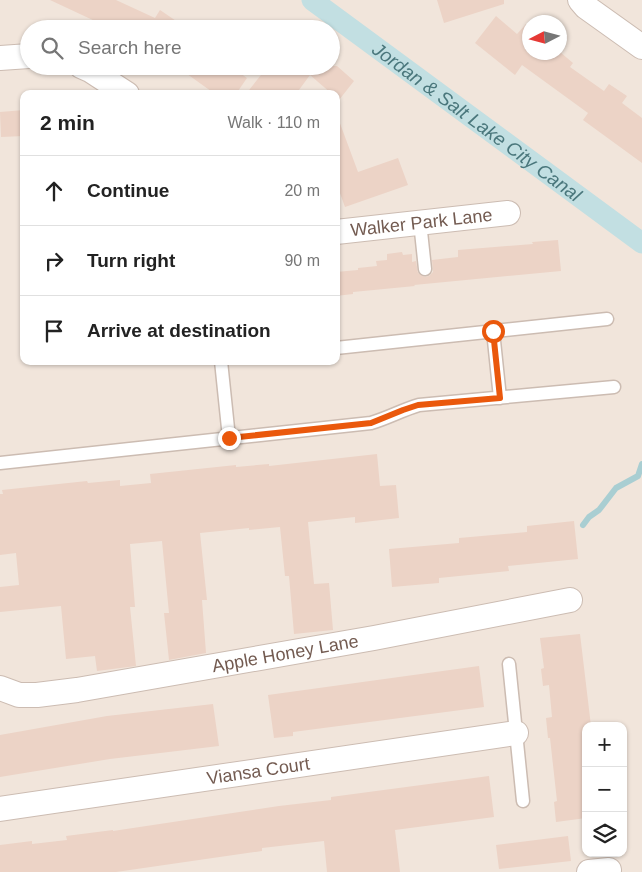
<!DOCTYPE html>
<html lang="en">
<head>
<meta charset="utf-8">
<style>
	body { margin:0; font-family:Helvetica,sans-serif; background:#f2f2f2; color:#222 }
	.controls { position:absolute; right:15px; bottom:15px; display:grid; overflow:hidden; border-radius:10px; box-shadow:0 1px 4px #0004 }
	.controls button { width:45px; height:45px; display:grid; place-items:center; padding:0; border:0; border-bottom:1px solid #e0e0e0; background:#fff; color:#222; font:25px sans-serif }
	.compass { position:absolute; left:522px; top:15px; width:45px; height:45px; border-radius:50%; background:#fff; box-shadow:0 1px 4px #0004; rotate:264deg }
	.stop { position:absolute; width:15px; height:15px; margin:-11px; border:4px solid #ea580c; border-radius:50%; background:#fff }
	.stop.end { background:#ea580c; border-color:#fff; box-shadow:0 1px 5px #0008 }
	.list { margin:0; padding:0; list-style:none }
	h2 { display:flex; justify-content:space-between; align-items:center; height:65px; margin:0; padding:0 20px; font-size:21px }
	h2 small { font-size:16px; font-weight:400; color:#767676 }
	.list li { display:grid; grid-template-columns:32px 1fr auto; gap:15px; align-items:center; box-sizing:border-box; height:70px; padding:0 20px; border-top:1px solid #e0e0e0 }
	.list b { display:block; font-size:19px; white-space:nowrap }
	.list em { font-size:16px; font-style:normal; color:#767676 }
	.icon { flex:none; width:28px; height:28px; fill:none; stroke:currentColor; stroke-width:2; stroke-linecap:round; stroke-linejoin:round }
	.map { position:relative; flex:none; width:642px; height:872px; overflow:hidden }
	.search { position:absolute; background:#fff; box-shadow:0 1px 4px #0004; left:20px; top:20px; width:320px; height:55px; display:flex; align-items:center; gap:12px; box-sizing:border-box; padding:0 18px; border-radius:28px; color:#767676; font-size:19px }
	.panel { position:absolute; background:#fff; box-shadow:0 1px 4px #0004; left:20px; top:90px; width:320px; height:275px; border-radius:10px }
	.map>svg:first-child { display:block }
</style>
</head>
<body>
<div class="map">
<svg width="642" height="872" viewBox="0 0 642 872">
	<rect width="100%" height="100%" fill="#faf4eb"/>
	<path fill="#f1e5db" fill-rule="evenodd" d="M0,0H642V872H0ZM530,22H560V52H530ZM29,29H331V66H29ZM24,94H336V361H24ZM586,726H623V853H586Z"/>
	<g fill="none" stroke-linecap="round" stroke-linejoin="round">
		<path stroke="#a9ced2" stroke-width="6" d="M583,525L589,517L599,510L616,488L638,476L642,464"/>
		<path stroke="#c2dfe2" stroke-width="21" id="s1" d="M312,0L642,243"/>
	</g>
	<path fill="#ecd3c6" d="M50,0H116L155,18L160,10L188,29H112Z
		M437,0H504V4L444,23Z
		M496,16L517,34L526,24L530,27V52H560L573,63L570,67L604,91L609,84L627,96L622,103L642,118V163L583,120L588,113L522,65L515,75L475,43Z
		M176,66H230L247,78L236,94H215Z
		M268,66H337L354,81L339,100L336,97V94H332L310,75L296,94H246Z
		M24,110V136L1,137L0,112Z
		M336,118H338L358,172L398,158L408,185L345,207L336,182Z
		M558,240L561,271L414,285L415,286L353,292V294L336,296V272L358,270V268L377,266L376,261L387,260V254L402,252L403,255L412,254V262L416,261L418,273L425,277L429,276L433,272L432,260L458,257V250L533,244L532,242Z
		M377,454L380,486L396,485L399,518L355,523V517L308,522L314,584L329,583L333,630L294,634L289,576H285L280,527L249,530V528L200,533L207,600H202L206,653L169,660L164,613H169L162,541L130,544L135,607H130L136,666L97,671L95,656L66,659L61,606L0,612V587L19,585L16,553L0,555V494H3L2,490L87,481L88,483L120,480V486L151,483L150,474L236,465V467L269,464V466Z
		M574,521L578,559L508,566L509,571L439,578V583L392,587L389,549L459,543V538L527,532V526Z
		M580,634L591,726H586V818L556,822L554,802L557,801L550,738H548L546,718L552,717L549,685L543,686L541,669L544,668L540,638Z
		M479,666L484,707L293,732V736L274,738L268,695Z
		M213,704L219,746L110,759L0,777V735L107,716Z
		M489,776L494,817L395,830L400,872H327L324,841L262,848V851L116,872H0V845L32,841V844L67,840L66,836L113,830V831L279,806L331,800V797Z
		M568,836L571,861L499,869L496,845Z"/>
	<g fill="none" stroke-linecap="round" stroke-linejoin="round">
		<g stroke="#ccbcb2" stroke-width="15">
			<path id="lane" d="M420,222L425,269
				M493,331L500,398
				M336,348L607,319
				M221,361L229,438
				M0,463L371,423C388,418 402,410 419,405L614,387
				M509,664L523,801"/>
		</g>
		<g stroke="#ccbcb2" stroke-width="26">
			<g id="street">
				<path d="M580,0L586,7L642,47"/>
				<path d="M0,58L29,56"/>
				<path d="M81,66L90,70L127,94"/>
				<path id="s2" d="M336,232L508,213"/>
				<path id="s3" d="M0,688L19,695H37L77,690L374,638L570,600"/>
				<path id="s4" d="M0,809L516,733"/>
				<path d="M589,872L609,870"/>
			</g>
		</g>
		<use href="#lane" stroke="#fff" stroke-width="12"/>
		<use href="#street" stroke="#fff" stroke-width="24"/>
	</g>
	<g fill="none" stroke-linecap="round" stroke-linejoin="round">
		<path stroke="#ea580c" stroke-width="6" d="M229,438L371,423L403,410L418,405L500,398L493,331"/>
	</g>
	<g text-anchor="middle" stroke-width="4.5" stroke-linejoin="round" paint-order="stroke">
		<g font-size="18" fill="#735b51" stroke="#fdf8f1">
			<text dy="6" stroke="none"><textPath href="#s2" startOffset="86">Walker Park Lane</textPath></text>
			<text dy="6" stroke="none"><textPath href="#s3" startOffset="290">Apple Honey Lane</textPath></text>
			<text dy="6" stroke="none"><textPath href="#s4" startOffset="261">Viansa Court</textPath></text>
		</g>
		<g font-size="19" font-style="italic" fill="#4a777c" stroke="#fdf8f1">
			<text dy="7" stroke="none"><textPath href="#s1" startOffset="205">Jordan &amp; Salt Lake City Canal</textPath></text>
		</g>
	</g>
</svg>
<div class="controls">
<button>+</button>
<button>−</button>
<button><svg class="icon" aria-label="layers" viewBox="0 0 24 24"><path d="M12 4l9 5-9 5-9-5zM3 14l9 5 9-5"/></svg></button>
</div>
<svg class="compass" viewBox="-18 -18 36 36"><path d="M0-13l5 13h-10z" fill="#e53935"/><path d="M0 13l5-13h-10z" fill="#767676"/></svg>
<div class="stop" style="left:493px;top:331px"></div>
<div class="stop end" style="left:229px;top:438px"></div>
<div class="search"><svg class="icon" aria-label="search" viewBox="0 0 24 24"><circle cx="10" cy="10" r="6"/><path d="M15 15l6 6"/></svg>Search here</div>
<section class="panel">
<h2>2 min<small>Walk · 110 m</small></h2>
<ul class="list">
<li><svg class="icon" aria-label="ahead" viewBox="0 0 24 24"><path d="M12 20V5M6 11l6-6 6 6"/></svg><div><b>Continue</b></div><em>20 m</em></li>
<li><svg class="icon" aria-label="right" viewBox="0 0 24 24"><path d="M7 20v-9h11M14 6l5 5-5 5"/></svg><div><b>Turn right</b></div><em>90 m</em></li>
<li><svg class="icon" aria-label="arrive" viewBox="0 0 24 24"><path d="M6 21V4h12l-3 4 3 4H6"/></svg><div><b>Arrive at destination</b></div></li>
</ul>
</section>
</div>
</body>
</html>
